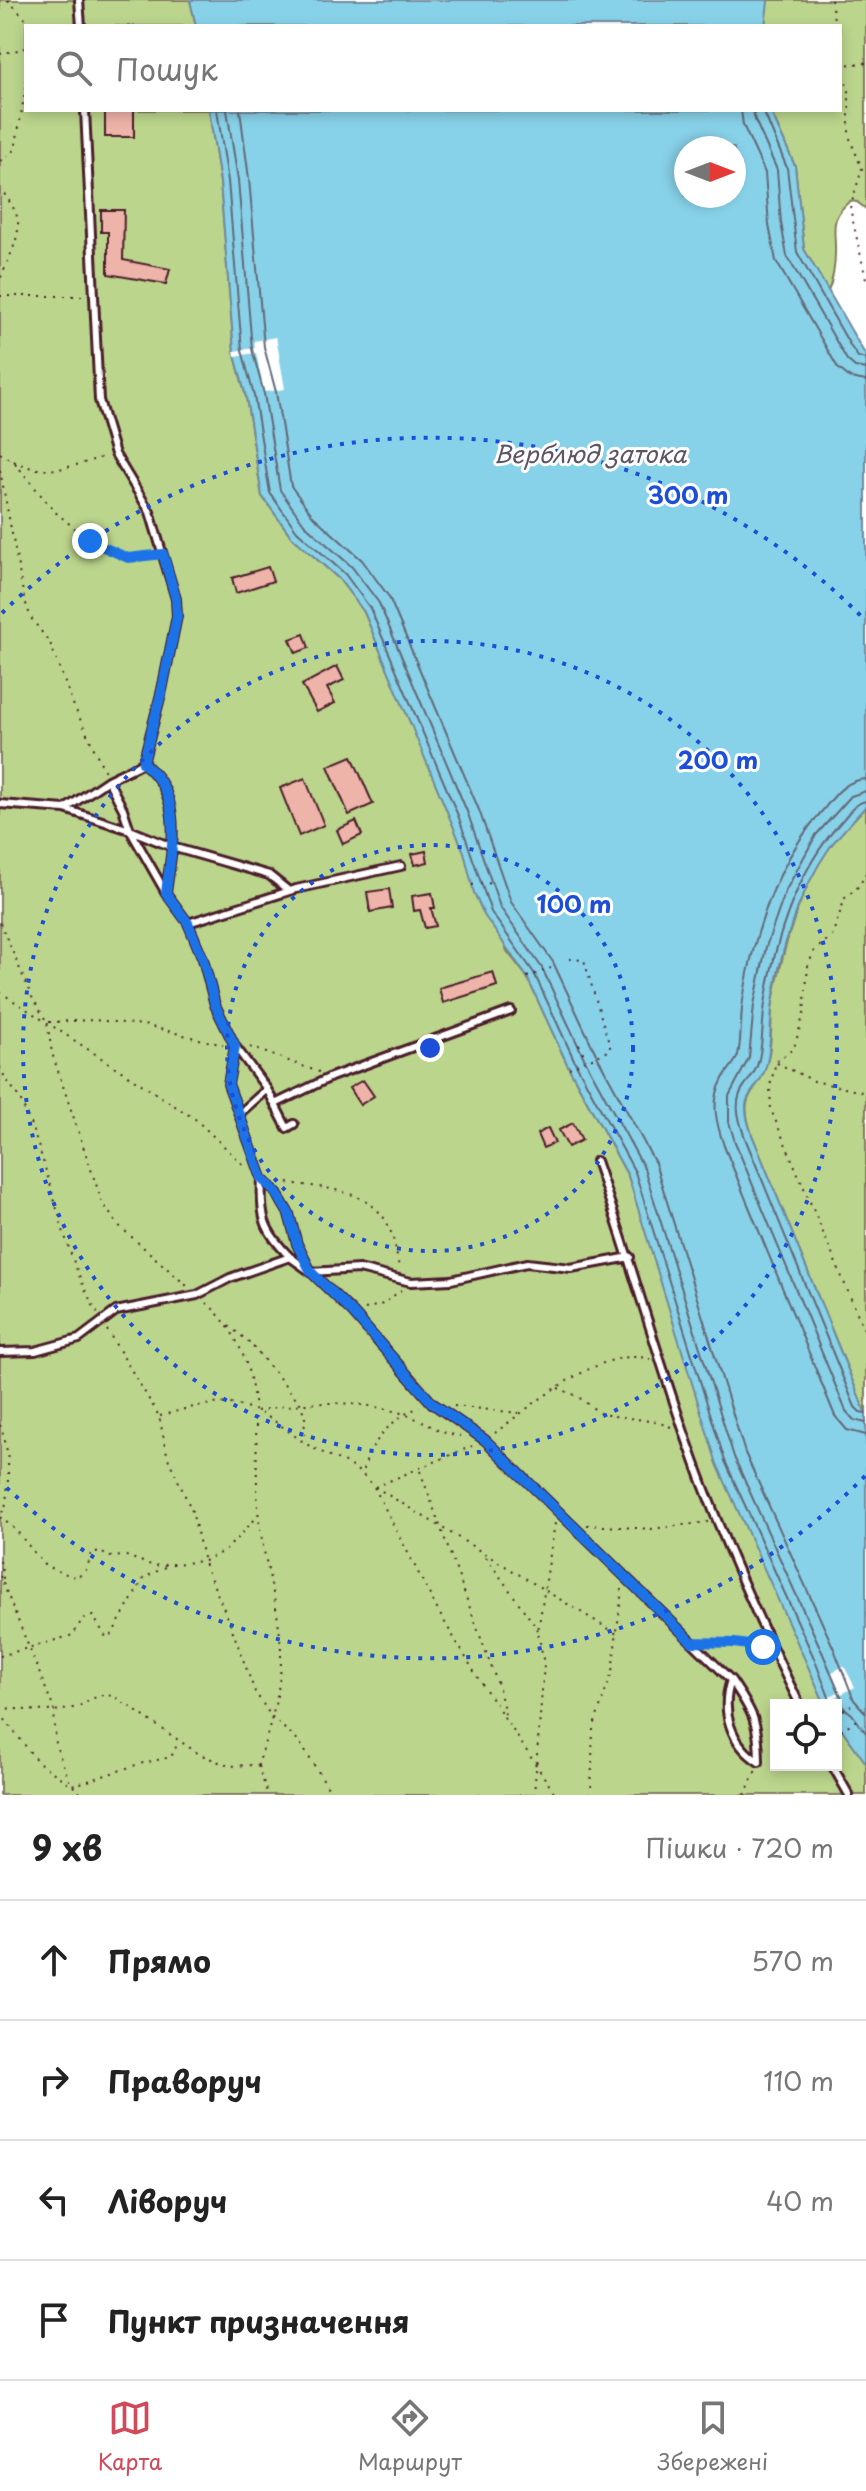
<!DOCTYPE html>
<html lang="uk">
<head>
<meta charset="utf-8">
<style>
	body { margin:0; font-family:"Playpen Sans",sans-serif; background:#f6f6f6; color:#222 }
	.controls { position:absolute; right:24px; bottom:24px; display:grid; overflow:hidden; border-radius:0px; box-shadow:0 4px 12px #0003 }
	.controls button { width:72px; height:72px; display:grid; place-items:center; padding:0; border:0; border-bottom:2px solid #e0e0e0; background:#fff; color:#222; font:40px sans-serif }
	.compass { position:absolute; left:674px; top:136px; width:72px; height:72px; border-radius:50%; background:#fff; box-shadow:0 4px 12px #0003; rotate:90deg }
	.stop { position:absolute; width:24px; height:24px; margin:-18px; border:6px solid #1a73e8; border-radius:50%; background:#fff }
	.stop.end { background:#1a73e8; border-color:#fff; box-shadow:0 2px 8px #0008 }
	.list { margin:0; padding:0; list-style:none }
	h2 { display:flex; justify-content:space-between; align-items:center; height:104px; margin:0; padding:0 32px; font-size:34px }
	h2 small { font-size:26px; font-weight:400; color:#767676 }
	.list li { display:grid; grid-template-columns:52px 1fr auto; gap:24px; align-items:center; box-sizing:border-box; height:120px; padding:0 32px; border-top:2px solid #e0e0e0 }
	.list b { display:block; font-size:30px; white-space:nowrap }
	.list em { font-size:26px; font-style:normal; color:#767676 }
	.icon { flex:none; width:44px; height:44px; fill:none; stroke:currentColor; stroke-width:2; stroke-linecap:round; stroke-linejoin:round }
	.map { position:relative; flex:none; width:866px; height:1795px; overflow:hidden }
	.search { position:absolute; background:#fff; box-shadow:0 4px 12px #0003; left:24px; right:24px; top:24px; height:88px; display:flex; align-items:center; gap:20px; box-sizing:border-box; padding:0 28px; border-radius:0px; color:#767676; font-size:30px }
	.sheet { height:584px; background:#fff }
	nav { display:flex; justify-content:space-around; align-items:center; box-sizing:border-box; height:112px; border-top:2px solid #e0e0e0; background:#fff; font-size:22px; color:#767676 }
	nav a { display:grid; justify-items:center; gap:4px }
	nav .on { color:#d1495b }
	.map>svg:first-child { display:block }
</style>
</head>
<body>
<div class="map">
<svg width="866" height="1795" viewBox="0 0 866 1795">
	<rect width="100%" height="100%" fill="#fff"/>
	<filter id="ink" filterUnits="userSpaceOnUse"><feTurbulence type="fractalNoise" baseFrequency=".0125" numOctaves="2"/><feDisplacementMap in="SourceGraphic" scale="16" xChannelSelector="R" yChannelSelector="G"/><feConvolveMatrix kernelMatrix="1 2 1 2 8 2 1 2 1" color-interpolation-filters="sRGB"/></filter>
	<g filter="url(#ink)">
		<path fill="#bbd58c" stroke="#827a5c" stroke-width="2" d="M0,0H190L196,26H26V110H209L220,182L234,351L246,397L262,496L291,536L339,579L364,612L507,951L527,977L569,1068L628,1176L807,1661L826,1705H776V1765H836V1721L866,1763V1795H0Z
			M767,0H866V209L857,202L850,201C828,219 836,230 835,253C835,267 833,279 828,292L804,249L795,166L770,110H840V26H765Z
			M866,806V1414L752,1135C737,1091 756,1098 767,1062C773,1043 770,1021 773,1002C783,948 798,892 830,847C840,833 854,820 866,806Z"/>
		<path fill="#88d2e9" stroke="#6f8a9d" stroke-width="2" fill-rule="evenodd" d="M190,0H767L768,1L765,26H196Z
			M209,110H770L795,166L804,249L866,356V806C854,820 840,833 830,847C798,893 779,953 772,1008C770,1026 771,1045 767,1063C758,1099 735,1087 752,1135L866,1414V1763L836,1721V1705H826L823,1700L717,1464L628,1176L569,1068L527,977L484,915L474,893L464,852L451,821L364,612L339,579L291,536L262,496L246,397L234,351L220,182ZM686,148H734V196H686Z"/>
		<path fill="#fff" d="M276,337L285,389L264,392L256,353L235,356L234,351L255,348L254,341Z
			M844,1666L855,1687L825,1703L823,1700L840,1691L830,1673Z"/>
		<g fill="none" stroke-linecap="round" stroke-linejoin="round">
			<path stroke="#636777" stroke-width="2" d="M217,110L228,181L242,350L254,396L270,493L297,531L345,574L370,608L459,818L491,912L534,973L576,1064L635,1172L725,1461L814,1658L832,1705
				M227,110L238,180L252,349L264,394L280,490L304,524L352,567L379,603L468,814L500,907L542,968L585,1060L644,1168L734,1457L823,1654L841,1696L843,1707L852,1714L866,1733
				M240,110L249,179L264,347L276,392L291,486L313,516L362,560L389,597L479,810L511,902L553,962L596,1054L655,1163L745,1453L834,1649L854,1700L866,1713
				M741,110L743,125L765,173L769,225L776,261L838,368L850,378L866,381
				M753,110L755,120L777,170L781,223L787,256L847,360L855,367L866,369
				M763,110L787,168L797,252L851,347L858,357L866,359
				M866,779C845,780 835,795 823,810C776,862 754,932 743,1000C740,1018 742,1037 738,1055C735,1065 726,1071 722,1081C710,1102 717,1125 724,1146L835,1416L847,1430L866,1435
				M866,791L851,796L816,835L786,890L766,947L754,1005L749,1058L729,1096V1122L735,1142L846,1411L854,1420L866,1423
				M866,801C854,803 847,816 839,824C796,873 775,940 765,1004C762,1022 763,1041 759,1059C757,1070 751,1077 745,1085C732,1101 739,1121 745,1138L855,1407L860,1412L866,1413"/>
		</g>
		<path fill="#eeb3a9" stroke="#4a1f2b" stroke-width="2" d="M105,110H134V137H105Z
			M101,210H124L123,260L170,269L166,284L108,274V232H101Z
			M268,567L273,581L236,593L232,578Z
			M304,634L309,648L296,653L290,639Z
			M337,666L344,680L327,688L335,703L317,712L302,685Z
			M352,756L373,804L349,815L328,766Z
			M305,778L324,825L299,836L280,788Z
			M356,821L362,835L343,844L337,830Z
			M426,851L428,862L415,865L412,854Z
			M389,889L392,908L370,912L367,892Z
			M432,893L435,908H431L436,926L425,928L420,910L414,911L412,896Z
			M493,972L497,986L443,1003L439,988Z
			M363,1080L374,1096L360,1105L349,1088Z
			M573,1123L582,1140L568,1147L559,1130Z
			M548,1128L555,1143L543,1148L537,1134Z"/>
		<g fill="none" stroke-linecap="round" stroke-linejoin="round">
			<g stroke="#4a1f2b" stroke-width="12">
				<path id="lane" d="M79,0L81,26
					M85,110L99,400L115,454L150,512L176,599L177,616L162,690L143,763C185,796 172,846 166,893
					M108,780L123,809L130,830L172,847L269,875L289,891
					M0,804L65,809L130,830L166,893L188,923L203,959L215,1005L235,1046L267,1089L287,1128L294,1124
					M65,809L108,780L143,763
					M188,923L296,889L401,866
					M235,1046L228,1084L262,1178L276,1192L289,1214L297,1244L311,1272L353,1313L432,1403L485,1440L731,1680C753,1712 759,1723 759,1762
					M275,1104L331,1077L511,1011
					M239,1114L267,1089
					M596,1161C628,1252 654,1346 686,1438C718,1529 757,1618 800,1705
					M262,1178C260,1216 263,1230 290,1257
					M0,1352L35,1351L79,1339L116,1311L197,1295L230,1278L290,1257L311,1272L359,1269L411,1282L451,1280L527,1263L571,1268L630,1257
					M731,1680C720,1712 731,1744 759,1762
					M832,1765L849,1795"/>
			</g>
			<path stroke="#4a1f2b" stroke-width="2" stroke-dasharray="2 6" stroke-linecap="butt" d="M8,0L32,26
				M831,0L835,26
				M0,54L26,48
				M840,65L866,63
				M840,68L849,90V136L862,169L850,208L866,279
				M0,161L15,150L26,86
				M0,187C6,198 17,209 18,222C20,240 6,263 0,280
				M0,296H84
				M0,453C40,480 63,469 106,456
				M15,463L54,511L90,541L128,558L152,555
				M0,470L24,598L31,618L50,643L73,704L105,772
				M866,873L859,886L845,898L832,936L814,951L808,966L804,1013L794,1048L776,1062L770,1086L771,1110L866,1334
				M472,885L492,883
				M0,923L32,997L47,1022L52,1053L102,1202L117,1224L187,1286
				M527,977L551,968
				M0,992L195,1119L246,1167
				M49,1022L94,1020L144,1025L223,1045
				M579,1044L586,1059
				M250,1047L319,1072
				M777,1063L814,1081L866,1093
				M0,1067C5,1081 17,1091 22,1104C53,1172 60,1250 98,1314
				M569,1068L611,1050L584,960L570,959
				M280,1182C313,1187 358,1187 381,1214C393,1228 396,1251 399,1268
				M365,1309L383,1304L401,1290
				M229,1326L249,1342L301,1404L305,1418L304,1439
				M107,1330L159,1416L168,1458L192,1511L205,1566L228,1618L255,1692L273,1719L298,1740L333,1795
				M558,1388L577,1396L601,1414L657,1422L671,1427
				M454,1406L519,1413
				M257,1411C306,1401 353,1399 401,1413C422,1419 438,1433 460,1436
				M160,1416C192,1407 224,1396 256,1411C277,1420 294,1437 313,1448C338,1461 356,1464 374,1487L438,1611L478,1678L556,1795
				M0,1425C11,1453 9,1480 5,1510L0,1513
				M495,1433C532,1405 602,1345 650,1359
				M363,1470C372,1441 391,1418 420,1407
				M420,1471L498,1685L505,1714
				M375,1487L472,1446
				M375,1487L617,1634
				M0,1517L16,1530L45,1566L77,1578L87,1569L91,1553L100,1551L108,1557L126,1556L154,1566L204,1561L226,1550L258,1516
				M587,1525L651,1529L708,1522
				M486,1557L538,1630
				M0,1561L4,1583
				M0,1576L54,1709L56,1746L71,1785L85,1782L139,1764L171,1757L178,1743
				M709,1642L759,1646
				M0,1656L73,1635L83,1618L93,1616L106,1637L111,1636L144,1578L165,1567
				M0,1708C25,1709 55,1715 79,1706C93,1700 98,1691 115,1697L199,1754L229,1766L258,1765C269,1729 282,1690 281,1652C280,1608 264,1564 259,1520C251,1442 272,1363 207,1303
				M0,1713L37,1761L68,1783
				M836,1714L851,1706
				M841,1730L858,1719
				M258,1766L268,1795
				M73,1786L82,1795
				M534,1795L544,1664L538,1631L555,1523
				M591,1795L593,1729L612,1672L622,1589
				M745,1795L756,1770"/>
			<use href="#lane" stroke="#fff" stroke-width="6"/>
		</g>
	</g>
	<g fill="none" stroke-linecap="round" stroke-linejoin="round" filter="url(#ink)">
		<path stroke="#1a73e8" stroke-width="10" d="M90,541L128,558L163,554L176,599L177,616L162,690L143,763C185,796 172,845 166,893L188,923L203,959L215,1005L235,1046L228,1084L262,1178L276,1192L289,1214L297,1244L311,1272L353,1313L432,1403L485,1440L692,1642L734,1643L763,1647"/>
	</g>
	<g fill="none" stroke="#1d4ed8" stroke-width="4" stroke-dasharray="4 8">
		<circle cx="430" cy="1048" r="203"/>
		<circle cx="430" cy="1048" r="407"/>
		<path d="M865 1476A610 610 0 0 1 2 1483M2 613A610 610 0 0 1 865 620"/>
	</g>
	<g text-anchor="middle" stroke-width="6" stroke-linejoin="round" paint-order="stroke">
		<g font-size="24" font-style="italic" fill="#5d5564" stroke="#fff">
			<text x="590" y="463">Верблюд затока</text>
		</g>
	</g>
	<circle cx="430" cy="1048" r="12" fill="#1d4ed8" stroke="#fff" stroke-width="4"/>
	<g font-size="24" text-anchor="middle" font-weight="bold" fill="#1d4ed8" stroke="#fff" stroke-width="6" stroke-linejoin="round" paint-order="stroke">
		<text x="688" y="504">300 m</text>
		<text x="718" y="769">200 m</text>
		<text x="574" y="913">100 m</text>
	</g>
</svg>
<div class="controls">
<button><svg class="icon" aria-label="locate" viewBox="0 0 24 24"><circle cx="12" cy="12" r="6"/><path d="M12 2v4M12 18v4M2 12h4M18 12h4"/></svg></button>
</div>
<svg class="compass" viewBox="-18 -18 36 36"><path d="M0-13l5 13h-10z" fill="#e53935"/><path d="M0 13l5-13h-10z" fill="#767676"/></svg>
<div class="stop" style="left:763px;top:1647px"></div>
<div class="stop end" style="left:90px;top:541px"></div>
<div class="search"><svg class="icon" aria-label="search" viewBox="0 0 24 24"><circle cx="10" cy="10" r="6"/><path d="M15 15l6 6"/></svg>Пошук</div>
</div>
<section class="sheet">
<h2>9 хв<small>Пішки · 720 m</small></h2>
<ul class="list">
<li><svg class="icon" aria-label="ahead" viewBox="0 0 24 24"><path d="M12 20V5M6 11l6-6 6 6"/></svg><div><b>Прямо</b></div><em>570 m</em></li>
<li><svg class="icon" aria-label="right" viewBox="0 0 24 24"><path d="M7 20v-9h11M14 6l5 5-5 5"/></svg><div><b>Праворуч</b></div><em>110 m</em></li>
<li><svg class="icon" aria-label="left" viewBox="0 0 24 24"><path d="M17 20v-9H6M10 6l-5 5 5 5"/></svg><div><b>Ліворуч</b></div><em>40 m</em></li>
<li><svg class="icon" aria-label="arrive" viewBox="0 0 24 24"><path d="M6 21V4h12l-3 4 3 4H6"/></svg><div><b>Пункт призначення</b></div></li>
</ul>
</section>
<nav>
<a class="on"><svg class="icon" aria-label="map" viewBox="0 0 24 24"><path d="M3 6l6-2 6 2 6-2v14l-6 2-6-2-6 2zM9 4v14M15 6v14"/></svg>Карта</a>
<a><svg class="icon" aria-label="directions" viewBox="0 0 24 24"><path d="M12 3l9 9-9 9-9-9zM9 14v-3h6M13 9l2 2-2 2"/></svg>Маршрут</a>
<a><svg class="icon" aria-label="saved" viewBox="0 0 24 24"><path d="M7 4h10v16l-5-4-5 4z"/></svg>Збережені</a>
</nav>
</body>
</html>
